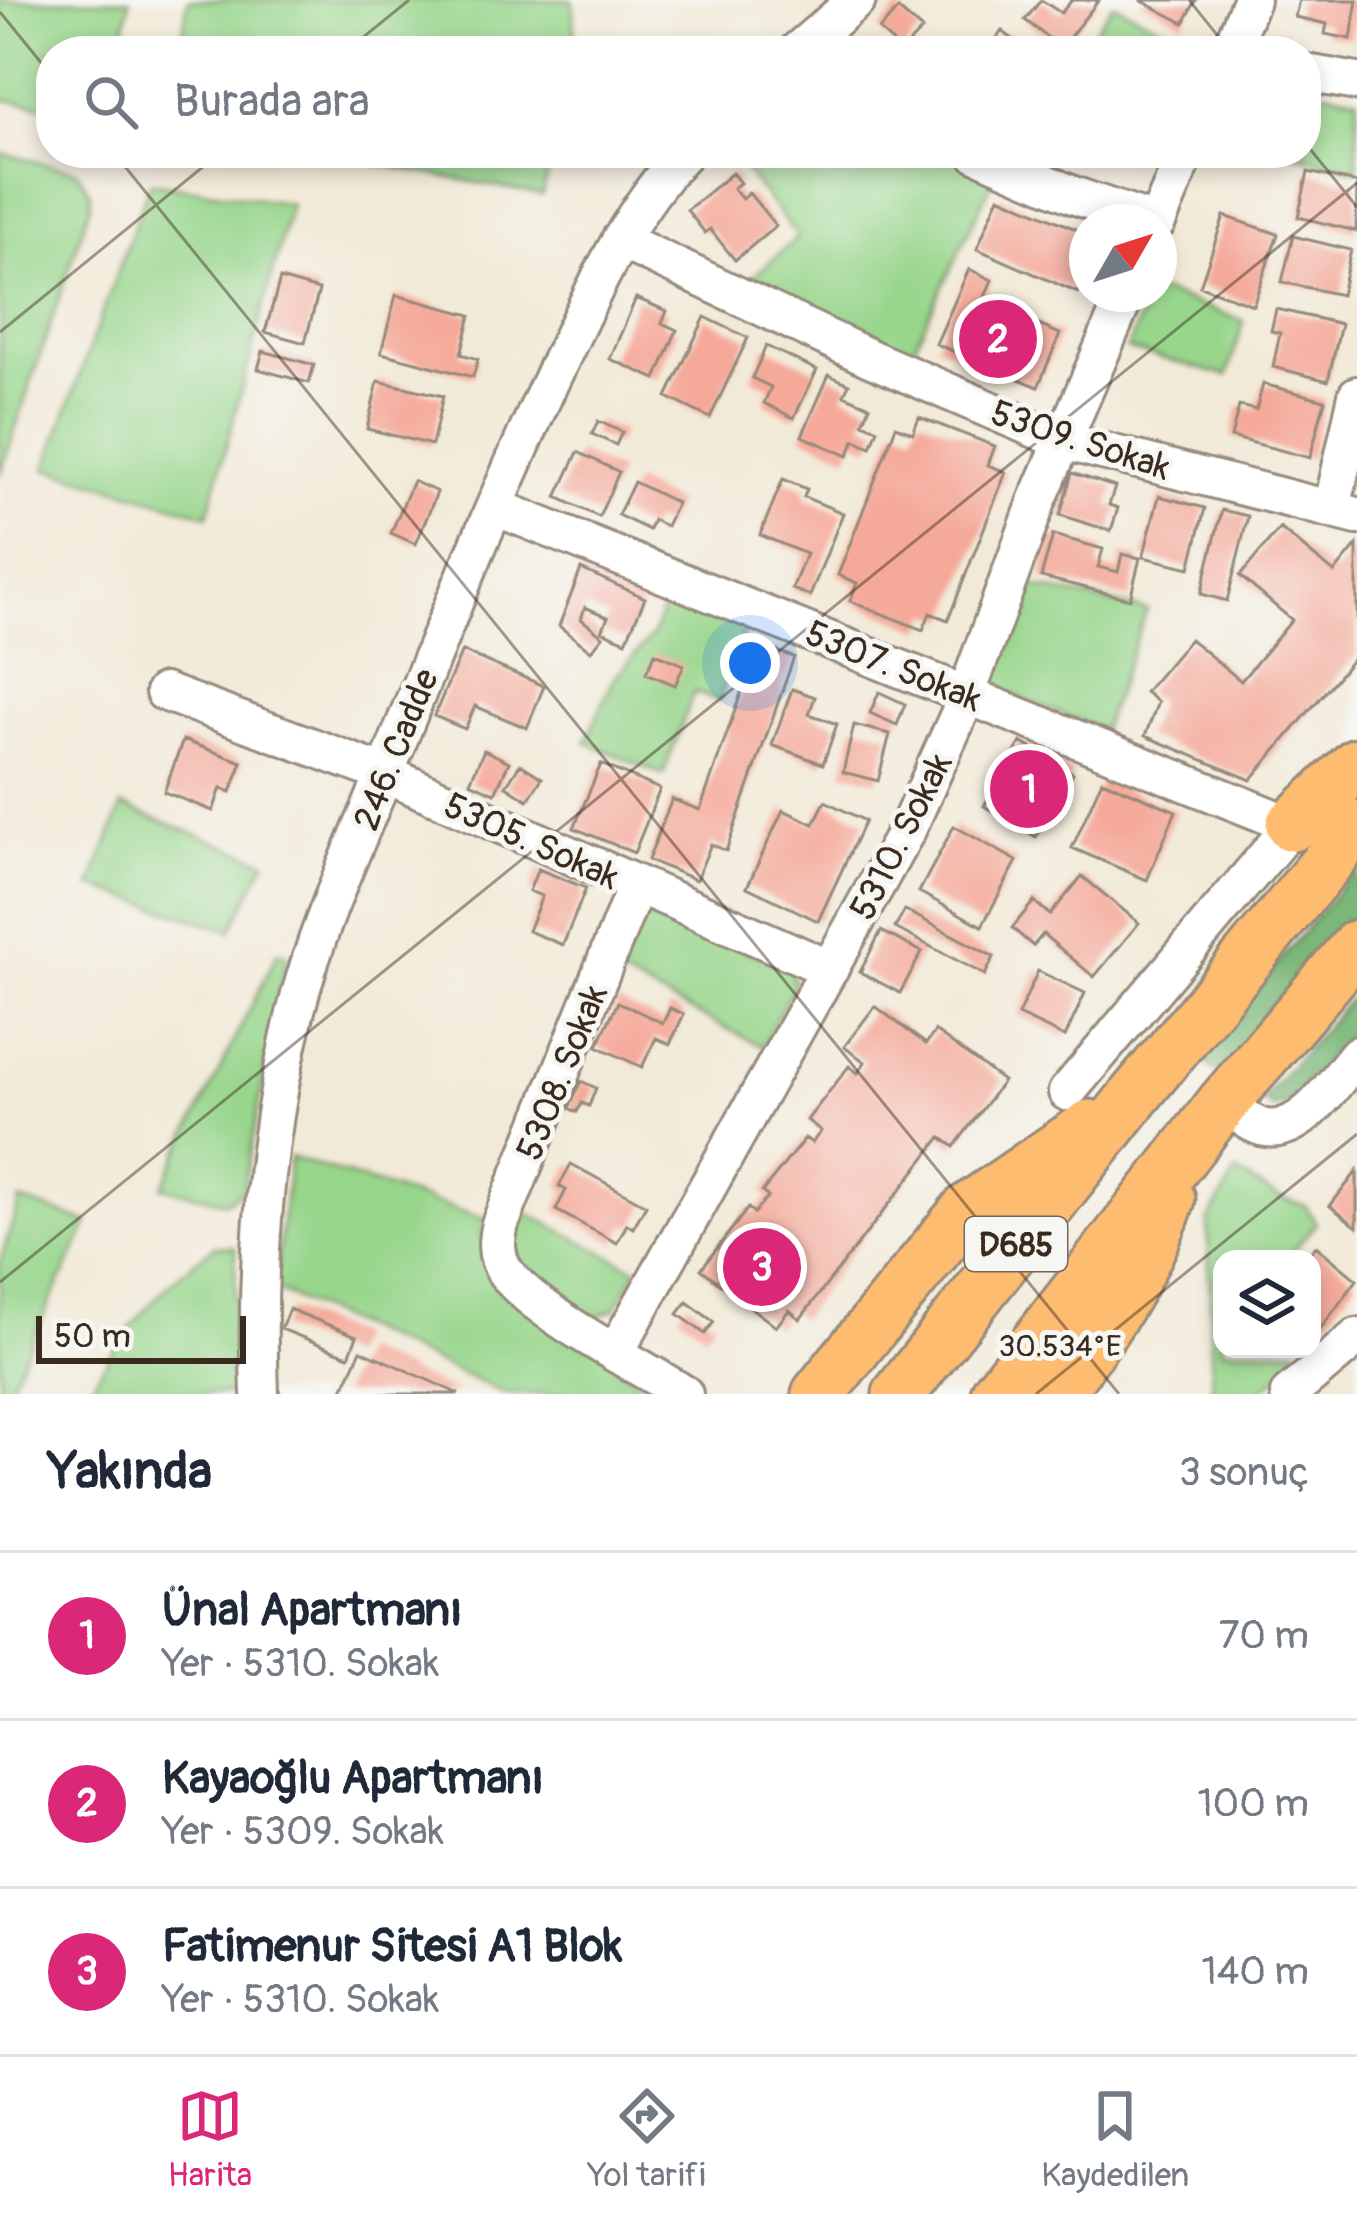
<!DOCTYPE html>
<html lang="tr">
<head>
<meta charset="utf-8">
<style>
	body { margin:0; font-family:Pangolin,sans-serif; background:#f6f6f7; color:#1f2937 }
	.controls { position:absolute; right:36px; bottom:36px; display:grid; overflow:hidden; border-radius:24px; box-shadow:0 6px 18px #0003 }
	.controls button { width:108px; height:108px; display:grid; place-items:center; padding:0; border:0; border-bottom:3px solid #e0e1e3; background:#fff; color:#1f2937; font:60px sans-serif }
	.compass { position:absolute; left:1069px; top:204px; width:108px; height:108px; border-radius:50%; background:#fff; box-shadow:0 6px 18px #0003; rotate:51deg }
	.scale { position:absolute; left:36px; bottom:30px; width:210px; box-sizing:border-box; padding-left:12px; border:6px solid #3b2a1e; border-top:0; font-size:33px; line-height:42px; white-space:nowrap; color:#3b2a1e; -webkit-text-stroke:9px #f6f6f2; paint-order:stroke }
	.you { position:absolute; left:750px; top:663px; width:42px; height:42px; margin:-30px; border:9px solid #fff; border-radius:50%; background:#1a73e8; box-shadow:0 0 0 18px #1a73e833 }
	.badge { display:grid; place-items:center; width:78px; height:78px; border-radius:50%; background:#db2777; color:#fff; font-size:39px; font-weight:700 }
	.pin { position:absolute; translate:-50% -50%; border:6px solid #fff; box-shadow:0 3px 12px #0006 }
	.list { margin:0; padding:0; list-style:none }
	h2 { display:flex; justify-content:space-between; align-items:center; height:156px; margin:0; padding:0 48px; font-size:51px }
	h2 small { font-size:39px; font-weight:400; color:#747a83 }
	.list li { display:grid; grid-template-columns:78px 1fr auto; gap:36px; align-items:center; box-sizing:border-box; height:168px; padding:0 48px; border-top:3px solid #e0e1e3 }
	.list b { display:block; font-size:45px; white-space:nowrap }
	.list p { margin:0; font-size:39px; white-space:nowrap; color:#747a83 }
	.list em { font-size:39px; font-style:normal; color:#747a83 }
	.icon { flex:none; width:66px; height:66px; fill:none; stroke:currentColor; stroke-width:2; stroke-linecap:round; stroke-linejoin:round }
	.map { position:relative; flex:none; width:1357px; height:1394px; overflow:hidden }
	.search { position:absolute; background:#fff; box-shadow:0 6px 18px #0003; left:36px; right:36px; top:36px; height:132px; display:flex; align-items:center; gap:30px; box-sizing:border-box; padding:0 42px; border-radius:48px; color:#747a83; font-size:45px }
	.sheet { height:660px; background:#fff }
	nav { display:flex; justify-content:space-around; align-items:center; box-sizing:border-box; height:168px; border-top:3px solid #e0e1e3; background:#fff; font-size:33px; color:#747a83 }
	nav a { display:grid; justify-items:center; gap:6px }
	nav .on { color:#db2777 }
	.map>svg:first-child { display:block }
</style>
</head>
<body>
<div class="map">
<svg width="1357" height="1394" viewBox="0 0 1357 1394">
	<rect width="100%" height="100%" fill="#f6f6f2"/>
	<filter id="ink" filterUnits="userSpaceOnUse"><feTurbulence type="fractalNoise" baseFrequency=".00833" numOctaves="2"/><feDisplacementMap in="SourceGraphic" scale="24" xChannelSelector="R" yChannelSelector="G"/><feConvolveMatrix kernelMatrix="1 2 1 2 8 2 1 2 1" color-interpolation-filters="sRGB"/></filter>
	<filter id="wash" filterUnits="userSpaceOnUse"><feTurbulence type="fractalNoise" baseFrequency=".004" numOctaves="4" result="noise"/><feDisplacementMap in="SourceGraphic" scale="48" xChannelSelector="R" yChannelSelector="G"/><feGaussianBlur stdDeviation="2.7" result="paint"/><feColorMatrix in="noise" values="0 0 0 0 0 0 0 0 0 0 0 0 0 0 0 0 0 1.4 0 .05"/><feComposite in="paint" operator="in"/></filter>
	<g filter="url(#wash)">
		<rect width="100%" height="100%" fill="#f2ead8"/>
		<path fill="#98d68c" stroke="#6a8055" stroke-width="3" d="M0,0H130L120,51H51V107L0,99Z
			M188,0H573L575,51H180Z
			M1113,4L1209,49L1208,51H1081Z
			M1306,88L1357,97V170L1290,153H1306Z
			M0,153L77,171L90,192V206L0,475Z
			M317,153H553L542,195Z
			M731,153H949L995,176L908,359L747,282L798,237Z
			M150,182L291,204L208,515L46,468Z
			M1159,291L1244,321L1227,376L1127,349L1150,294Z
			M1026,585L1147,610L1102,730L998,689L990,676Z
			M668,597L746,628L719,701L694,692L663,775L586,742L614,678L652,636Z
			M122,806L266,861L231,931L91,886Z
			M645,908L790,970L795,984L762,1046L617,974Z
			M278,952L287,955L243,1190L226,1202L162,1187Z
			M290,1157L485,1219L481,1235L649,1394H506L274,1289Z
			M1236,1172L1278,1197L1305,1206L1316,1223L1286,1259H1222V1349H1296L1303,1357L1257,1394H1212L1208,1222Z
			M20,1200L89,1223L5,1394H0V1261Z
			M521,1210L638,1270L615,1309L590,1319L514,1263L513,1233Z
			M215,1246L235,1247L237,1394H86C121,1334 159,1287 215,1246Z"/>
		<path fill="#7ab778" stroke="#5a704b" stroke-width="3" d="M1357,866V916L1225,1070L1217,1072L1199,1058Z
			M1357,990V1026L1286,1105L1273,1108L1262,1100Z"/>
		<g id="blocks">
			<path fill="#f5a999" d="M1041,0L1061,13L1072,0H1099L1061,48L1025,20Z
				M1140,0H1196L1184,23Z
				M1299,0H1357L1351,39L1325,34L1327,24L1295,17Z
				M898,9L922,30L902,51L879,30Z
				M1002,31L1028,51L990,48Z
				M1308,172L1357,183L1356,231L1298,217Z
				M732,173L740,183L733,188L742,199L749,193L776,226L735,260L710,229L705,233L687,210Z
				M999,196L1087,234V272L1078,293L977,249Z
				M1224,216L1278,234L1253,305L1200,286Z
				M1293,236L1351,250L1341,295L1282,282Z
				M969,269L992,280L983,301L1060,334L1038,387L936,344Z
				M280,279L319,290L305,343L265,332Z
				M396,295L471,315L461,354L478,359L473,377L381,353Z
				M636,298L667,311L662,323L677,330L656,379L610,359Z
				M1276,309L1341,324L1328,381L1273,367L1280,333L1271,331Z
				M705,317L748,338L710,418L667,397Z
				M766,346L817,370L794,418L764,403L771,387L752,378Z
				M263,351L314,365L309,383L258,369Z
				M829,375L849,384L844,395L870,406L863,423L878,429L871,447L855,440L848,456L802,436Z
				M378,381L443,396L432,445L367,429Z
				M1263,384L1325,400L1310,458L1231,437L1239,406L1256,410Z
				M919,417L995,446L988,465L1006,472L948,620L930,613L923,630L850,601L857,583L838,575L896,426L913,433Z
				M598,421L622,432L616,445L592,434Z
				M578,452L619,472L599,517L557,497Z
				M1072,473L1115,487L1109,505L1118,508L1111,531L1060,515Z
				M783,479L807,489L804,497L843,513L810,596L792,589L806,554L760,535Z
				M413,481L437,492L416,544L391,533Z
				M634,482L677,503L666,526L653,520L649,530L618,515Z
				M1159,496L1205,508L1190,568L1143,557Z
				M1222,510L1248,516L1227,601L1201,594Z
				M1280,528L1334,573L1357,545V654L1251,780L1145,736L1158,702L1145,692L1190,639L1241,681L1292,620L1240,576Z
				M1053,535L1103,549L1098,567L1118,572L1122,554L1140,558L1130,599L1041,577Z
				M581,569L645,598L626,641L602,631L608,617L585,607L581,619L603,636L591,651L559,626Z
				M758,645L794,657L726,851L711,844L696,880L648,860L672,799L700,810Z
				M462,651L544,686L527,728L475,706L465,729L434,716Z
				M655,653L684,665L675,685L646,673Z
				M792,689L815,697L809,714L837,724L823,764L772,745Z
				M879,692L905,704L897,725L870,713Z
				M854,725L890,734L878,781L843,772Z
				M183,740L242,762L231,792L221,788L213,811L164,792Z
				M1021,742L1073,773L1036,837L984,806Z
				M484,750L509,762L495,793L470,782Z
				M520,764L542,778L528,800L506,786Z
				M601,764L660,789L634,853L574,828Z
				M1102,780L1176,811L1147,880L1072,848Z
				M825,801L865,821L818,921L747,887L783,810L814,824Z
				M954,826L1017,861L982,926L919,892Z
				M538,869L586,888L563,945L528,931L542,896L529,891Z
				M1082,876L1139,923L1094,977L1043,934L1033,946L1012,928L1034,901L1050,915Z
				M905,910L994,957L985,975L895,928Z
				M881,931L922,952L900,993L860,972Z
				M1038,971L1085,993L1065,1037L1018,1015Z
				M618,1002L663,1023L670,1008L684,1014L670,1044L656,1038L642,1067L597,1046Z
				M875,1006L926,1044L935,1031L1003,1081L954,1147L941,1137L800,1319L789,1310L776,1327L701,1269L748,1208L754,1213L768,1197L762,1192L805,1138L812,1143L821,1131L807,1120L849,1066L858,1073L865,1062L844,1047Z
				M581,1081L596,1088L589,1106L582,1103L577,1112L569,1108Z
				M571,1164L646,1205L633,1228L627,1224L617,1243L556,1210L566,1190L559,1186Z
				M1357,1171V1227L1330,1206Z
				M1316,1246L1357,1280L1318,1332L1312,1327V1259H1305Z
				M687,1302L714,1322L705,1334L678,1314Z
				M289,1309L357,1336L349,1356L281,1329Z
				M361,1350L459,1394H341Z"/>
		</g>
	</g>
	<g filter="url(#ink)">
		<use href="#blocks" fill-opacity="0" stroke="#968a7b" stroke-width="3"/>
		<g fill="none" stroke-linecap="round" stroke-linejoin="round">
			<g stroke="#968a7b" stroke-width="42">
				<path id="minor" d="M797,51L857,0
					M1230,51L1251,0
					M1306,73L1357,82
					M976,153L1073,195L1152,222
					M1157,222L1186,153
					M620,240L872,359L1063,441L1357,516
					M495,507L1292,825
					M1332,509L1357,395
					M164,692L385,774L830,969
					M636,886L500,1224C496,1240 495,1255 504,1270C531,1311 639,1365 684,1394
					M1067,1092L1305,810
					M1224,1102C1236,1111 1251,1126 1266,1128C1304,1134 1336,1079 1357,1055
					M616,1351L908,828L960,712L1038,499L1126,294
					M260,1394C255,1267 265,1138 295,1014C317,923 360,836 395,749C444,625 495,501 551,380C589,301 623,218 684,153
					M1289,1394L1357,1337"/>
			</g>
			<g stroke="#968a7b" stroke-width="57">
				<path id="highway" d="M1292,825L1357,764
					M818,1394L967,1210L1090,1126
					M899,1394L1135,1095L1357,826
					M997,1394L1224,1102L1357,946
					M1056,1394C1102,1333 1145,1272 1169,1199"/>
			</g>
			<use href="#minor" stroke="#fff" stroke-width="36"/>
			<use href="#highway" stroke="#fdbc70" stroke-width="51"/>
		</g>
	</g>
	<path fill="none" stroke="#3b2a1e" stroke-width="3" stroke-opacity="0.45" d="M1189,0L1230,51M0,12L51,75M346,51L409,0M1306,144L1357,207M114,153L1119,1394M0,332L220,153M0,1282L1357,183M1036,1394L1357,1134"/>
	<g text-anchor="middle" stroke-width="10" stroke-linejoin="round" paint-order="stroke">
		<rect fill="#f6f6f2" stroke="#73675e" stroke-width="3" x="965" y="1217" width="102" height="54" rx="9"/>
		<g font-size="33" font-weight="bold" fill="#3b2a1e">
			<text x="1016" y="1256">D685</text>
		</g>
		<g font-size="36" fill="#3b2a1e" stroke="#f6f6f2">
			<text transform="translate(1081 439) rotate(18)" y="13">5309. Sokak</text>
			<text transform="translate(894 665) rotate(22)" y="13">5307. Sokak</text>
			<text transform="translate(395 749) rotate(-68)" y="13">246. Cadde</text>
			<text transform="translate(900 836) rotate(-63)" y="13">5310. Sokak</text>
			<text transform="translate(532 840) rotate(24)" y="13">5305. Sokak</text>
			<text transform="translate(561 1072) rotate(-68)" y="13">5308. Sokak</text>
		</g>
	</g>
	<g font-size="30" text-anchor="middle" fill="#3b2a1e" stroke="#f6f6f2" stroke-width="10" stroke-linejoin="round" paint-order="stroke">
		<text x="1060" y="1356">30.534°E</text>
	</g>
</svg>
<div class="controls">
<button><svg class="icon" aria-label="layers" viewBox="0 0 24 24"><path d="M12 4l9 5-9 5-9-5zM3 14l9 5 9-5"/></svg></button>
</div>
<svg class="compass" viewBox="-18 -18 36 36"><path d="M0-13l5 13h-10z" fill="#e53935"/><path d="M0 13l5-13h-10z" fill="#747a83"/></svg>
<div class="scale">50 m</div>
<div class="you"></div>
<div class="pin badge" style="left:1029px;top:789px">1</div>
<div class="pin badge" style="left:998px;top:339px">2</div>
<div class="pin badge" style="left:762px;top:1267px">3</div>
<div class="search"><svg class="icon" aria-label="search" viewBox="0 0 24 24"><circle cx="10" cy="10" r="6"/><path d="M15 15l6 6"/></svg>Burada ara</div>
</div>
<section class="sheet">
<h2>Yakında<small>3 sonuç</small></h2>
<ul class="list">
<li><span class="badge">1</span><div><b>Ünal Apartmanı</b><p>Yer · 5310. Sokak</p></div><em>70 m</em></li>
<li><span class="badge">2</span><div><b>Kayaoğlu Apartmanı</b><p>Yer · 5309. Sokak</p></div><em>100 m</em></li>
<li><span class="badge">3</span><div><b>Fatimenur Sitesi A1 Blok</b><p>Yer · 5310. Sokak</p></div><em>140 m</em></li>
</ul>
</section>
<nav>
<a class="on"><svg class="icon" aria-label="map" viewBox="0 0 24 24"><path d="M3 6l6-2 6 2 6-2v14l-6 2-6-2-6 2zM9 4v14M15 6v14"/></svg>Harita</a>
<a><svg class="icon" aria-label="directions" viewBox="0 0 24 24"><path d="M12 3l9 9-9 9-9-9zM9 14v-3h6M13 9l2 2-2 2"/></svg>Yol tarifi</a>
<a><svg class="icon" aria-label="saved" viewBox="0 0 24 24"><path d="M7 4h10v16l-5-4-5 4z"/></svg>Kaydedilen</a>
</nav>
</body>
</html>
